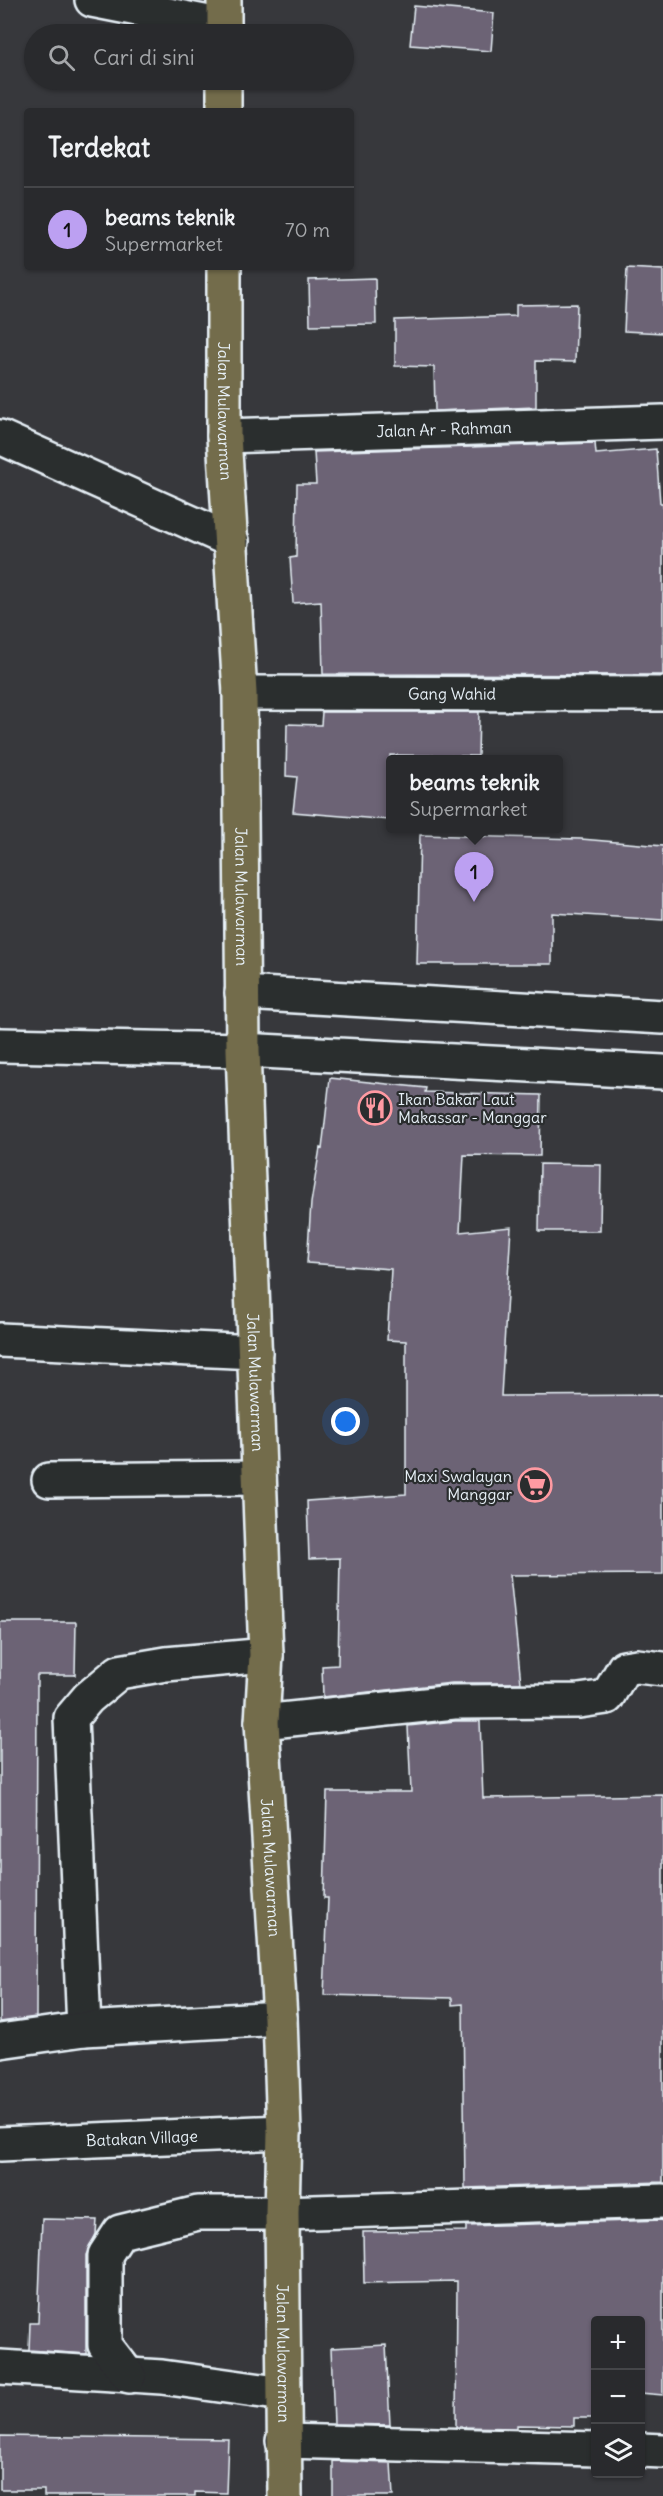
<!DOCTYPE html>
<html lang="id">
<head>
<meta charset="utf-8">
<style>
	body { margin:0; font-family:Delius,sans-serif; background:#313235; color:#f1f3f6 }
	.controls { position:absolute; right:18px; bottom:18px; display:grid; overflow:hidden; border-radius:6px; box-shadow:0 2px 4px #0004 }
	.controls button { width:54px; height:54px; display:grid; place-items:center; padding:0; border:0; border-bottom:2px solid #454649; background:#292a2d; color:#f1f3f6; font:30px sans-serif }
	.you { position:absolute; left:346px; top:1422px; width:21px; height:21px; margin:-15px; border:4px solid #fff; border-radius:50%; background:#1a73e8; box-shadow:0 0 0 9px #1a73e833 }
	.badge { display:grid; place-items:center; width:39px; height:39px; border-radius:50%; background:#bca0f2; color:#111; font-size:20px; font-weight:700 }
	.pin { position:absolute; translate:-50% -50px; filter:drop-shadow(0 2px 3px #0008) }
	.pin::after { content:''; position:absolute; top:32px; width:21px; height:18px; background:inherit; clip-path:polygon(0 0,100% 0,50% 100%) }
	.popup { position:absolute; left:386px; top:755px; width:177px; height:78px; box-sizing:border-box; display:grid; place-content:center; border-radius:6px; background:#292a2d; filter:drop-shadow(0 2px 4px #0005); font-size:20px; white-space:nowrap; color:#a5a7aa }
	.popup b { font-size:22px; color:#f1f3f6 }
	.popup::after { content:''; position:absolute; left:50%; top:100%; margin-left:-12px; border:12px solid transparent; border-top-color:#292a2d }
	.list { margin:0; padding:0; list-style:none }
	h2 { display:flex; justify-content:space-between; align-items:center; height:78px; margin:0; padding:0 24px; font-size:26px }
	h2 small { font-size:20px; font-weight:400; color:#a5a7aa }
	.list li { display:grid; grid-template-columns:39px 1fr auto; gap:18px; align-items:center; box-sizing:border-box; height:84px; padding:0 24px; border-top:2px solid #454649 }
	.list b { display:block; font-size:22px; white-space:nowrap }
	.list p { margin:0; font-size:20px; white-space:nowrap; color:#a5a7aa }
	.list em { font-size:20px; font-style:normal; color:#a5a7aa }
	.icon { flex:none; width:33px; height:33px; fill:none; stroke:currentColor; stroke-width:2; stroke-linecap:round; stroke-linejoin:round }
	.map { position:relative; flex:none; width:663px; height:2496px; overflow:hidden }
	.search { position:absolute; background:#292a2d; box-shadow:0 2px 4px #0004; left:24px; top:24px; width:330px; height:66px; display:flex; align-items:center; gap:15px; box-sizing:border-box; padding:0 21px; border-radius:33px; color:#a5a7aa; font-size:22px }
	.panel { position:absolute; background:#292a2d; box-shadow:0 2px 4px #0004; left:24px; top:108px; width:330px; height:162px; border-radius:6px }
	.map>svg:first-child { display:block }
</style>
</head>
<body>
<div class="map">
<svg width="663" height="2496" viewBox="0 0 663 2496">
	<rect width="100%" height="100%" fill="#37383c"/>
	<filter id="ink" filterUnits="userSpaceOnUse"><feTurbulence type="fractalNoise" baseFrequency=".0167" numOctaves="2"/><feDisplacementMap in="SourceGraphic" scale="12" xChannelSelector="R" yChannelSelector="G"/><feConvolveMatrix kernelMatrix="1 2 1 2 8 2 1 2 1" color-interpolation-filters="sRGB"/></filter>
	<g filter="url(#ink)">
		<path fill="#6c6475" stroke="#e8f1f8" stroke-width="1.5" d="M414,6L494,13L491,51L410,45Z
			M627,268L663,270V333L624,331Z
			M375,278L376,324L310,325L309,280Z
			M577,304L575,362L536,361V407L435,411L434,367L395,366V320L516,316V305Z
			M595,443L596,454L656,449L660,503H663V675L323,674L321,601L293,603L290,558L296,557L297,484H316L314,452Z
			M322,712H479L478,756L390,755V820L293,812L297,777L286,776L287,724L321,725Z
			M420,835L581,839L663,846V920L552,913V964H417Z
			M330,1078L426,1088L425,1092L541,1095L540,1156L464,1155L460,1232L511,1227L501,1396L663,1395V1574L510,1575L521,1683H452L323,1697L322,1666L338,1665L340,1558L309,1559L307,1501L406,1494V1341L387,1340L391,1269L307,1263L311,1203L320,1148L322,1149Z
			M540,1164L601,1165L600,1231H539Z
			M0,1622H76L75,1675H37L36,2017L0,2022Z
			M455,1721H480L483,1798L663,1795V2182L465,2188L463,2004L452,2005V1998L324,1995L328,1898H324L327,1792H411L408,1726Z
			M42,2219L97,2220L96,2234L86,2255V2354L29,2350L30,2323H38Z
			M663,2220V2395L640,2393V2320H596V2418H574V2426L517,2425V2428L456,2427L457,2281L364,2283L363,2232L466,2231V2226Z
			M386,2345L390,2425L334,2424L331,2348Z
			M0,2436L228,2439L226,2493L195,2492V2496H44V2490H0Z
			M333,2461L391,2463L393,2496H333Z"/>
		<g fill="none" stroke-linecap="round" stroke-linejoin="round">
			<g stroke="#e8f1f8" stroke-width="38">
				<g id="minor">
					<path d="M92,0L224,26"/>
					<path id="s1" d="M224,436L663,422"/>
					<path d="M0,437L232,541"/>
					<path id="s2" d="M240,693L663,694"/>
					<path d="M242,993L663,1017"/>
					<path d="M0,1045L243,1050L663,1072"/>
					<path d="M0,1340L255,1352"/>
					<path d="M49,1480L259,1478"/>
					<path d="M262,1722L454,1702L579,1701L607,1697L624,1668L637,1666L663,1669"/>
					<path d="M84,2029L71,1718L88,1698L119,1672L166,1664L266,1655"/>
					<path d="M0,2041L84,2029L280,2018"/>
					<path id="s3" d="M0,2144L284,2132"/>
					<path d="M0,2367L162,2377L284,2394"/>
					<path d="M129,2376L105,2345V2255L120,2232L198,2213H282L663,2201"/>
					<path d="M283,2441L596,2449"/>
					<path d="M640,2450L663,2451"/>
				</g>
			</g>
			<g stroke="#e8f1f8" stroke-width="38">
				<g id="major">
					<path d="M224,0V34"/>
					<path d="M224,111V80"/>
					<path id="s4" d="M224,267V436L240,693L243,1050L266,1655L262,1722L280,2018L284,2132L282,2213L285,2496"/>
				</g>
			</g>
			<use href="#minor" stroke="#2a2d2e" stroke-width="33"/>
			<use href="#major" stroke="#736c4b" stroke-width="33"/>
		</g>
	</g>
	<defs>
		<g id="restaurant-ring" transform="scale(1.725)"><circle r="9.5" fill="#2a2d2e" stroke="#ff9aa2" stroke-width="1.5"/><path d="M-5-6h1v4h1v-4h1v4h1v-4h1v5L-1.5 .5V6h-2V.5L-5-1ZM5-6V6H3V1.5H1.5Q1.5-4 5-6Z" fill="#ff9aa2"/></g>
		<g id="supermarket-ring" transform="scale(1.725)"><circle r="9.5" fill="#2a2d2e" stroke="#ff9aa2" stroke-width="1.5"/><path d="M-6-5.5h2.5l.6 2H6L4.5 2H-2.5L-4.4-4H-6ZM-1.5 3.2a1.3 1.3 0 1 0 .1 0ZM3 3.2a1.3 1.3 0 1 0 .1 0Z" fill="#ff9aa2"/></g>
	</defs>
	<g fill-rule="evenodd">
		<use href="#restaurant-ring" x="375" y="1108"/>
		<use href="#supermarket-ring" x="535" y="1485"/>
	</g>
	<g text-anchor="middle" stroke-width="4.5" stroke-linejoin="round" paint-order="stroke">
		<g font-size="16" fill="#e8f1f8" stroke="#2a2d2e">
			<text dy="6" stroke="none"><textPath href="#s4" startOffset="144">Jalan Mulawarman</textPath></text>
			<text dy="6" stroke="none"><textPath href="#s1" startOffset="220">Jalan Ar - Rahman</textPath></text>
			<text dy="6" stroke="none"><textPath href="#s2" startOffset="212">Gang Wahid</textPath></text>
			<text dy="6" stroke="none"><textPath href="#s4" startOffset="630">Jalan Mulawarman</textPath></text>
			<text dy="6" stroke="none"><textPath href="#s4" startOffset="1116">Jalan Mulawarman</textPath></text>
			<text dy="6" stroke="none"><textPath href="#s4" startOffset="1602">Jalan Mulawarman</textPath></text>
			<text dy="6" stroke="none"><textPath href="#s3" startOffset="142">Batakan Village</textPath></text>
			<text dy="6" stroke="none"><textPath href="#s4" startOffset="2088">Jalan Mulawarman</textPath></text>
		</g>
		<g font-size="16" fill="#e8f1f8" stroke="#2a2d2e" text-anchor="start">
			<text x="398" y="1105">Ikan Bakar Laut<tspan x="398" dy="18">Makassar - Manggar</tspan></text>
			<text x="512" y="1482" text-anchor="end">Maxi Swalayan<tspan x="512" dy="18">Manggar</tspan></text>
		</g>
	</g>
</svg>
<div class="controls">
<button>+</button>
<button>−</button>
<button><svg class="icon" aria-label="layers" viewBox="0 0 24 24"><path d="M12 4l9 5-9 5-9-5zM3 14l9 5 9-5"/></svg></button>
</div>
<div class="you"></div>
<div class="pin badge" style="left:474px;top:902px">1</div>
<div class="popup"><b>beams teknik</b>Supermarket</div>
<div class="search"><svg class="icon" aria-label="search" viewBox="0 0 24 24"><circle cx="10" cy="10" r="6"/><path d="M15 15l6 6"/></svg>Cari di sini</div>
<section class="panel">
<h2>Terdekat<small></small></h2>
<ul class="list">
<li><span class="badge">1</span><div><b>beams teknik</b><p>Supermarket</p></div><em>70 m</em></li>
</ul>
</section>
</div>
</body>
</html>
